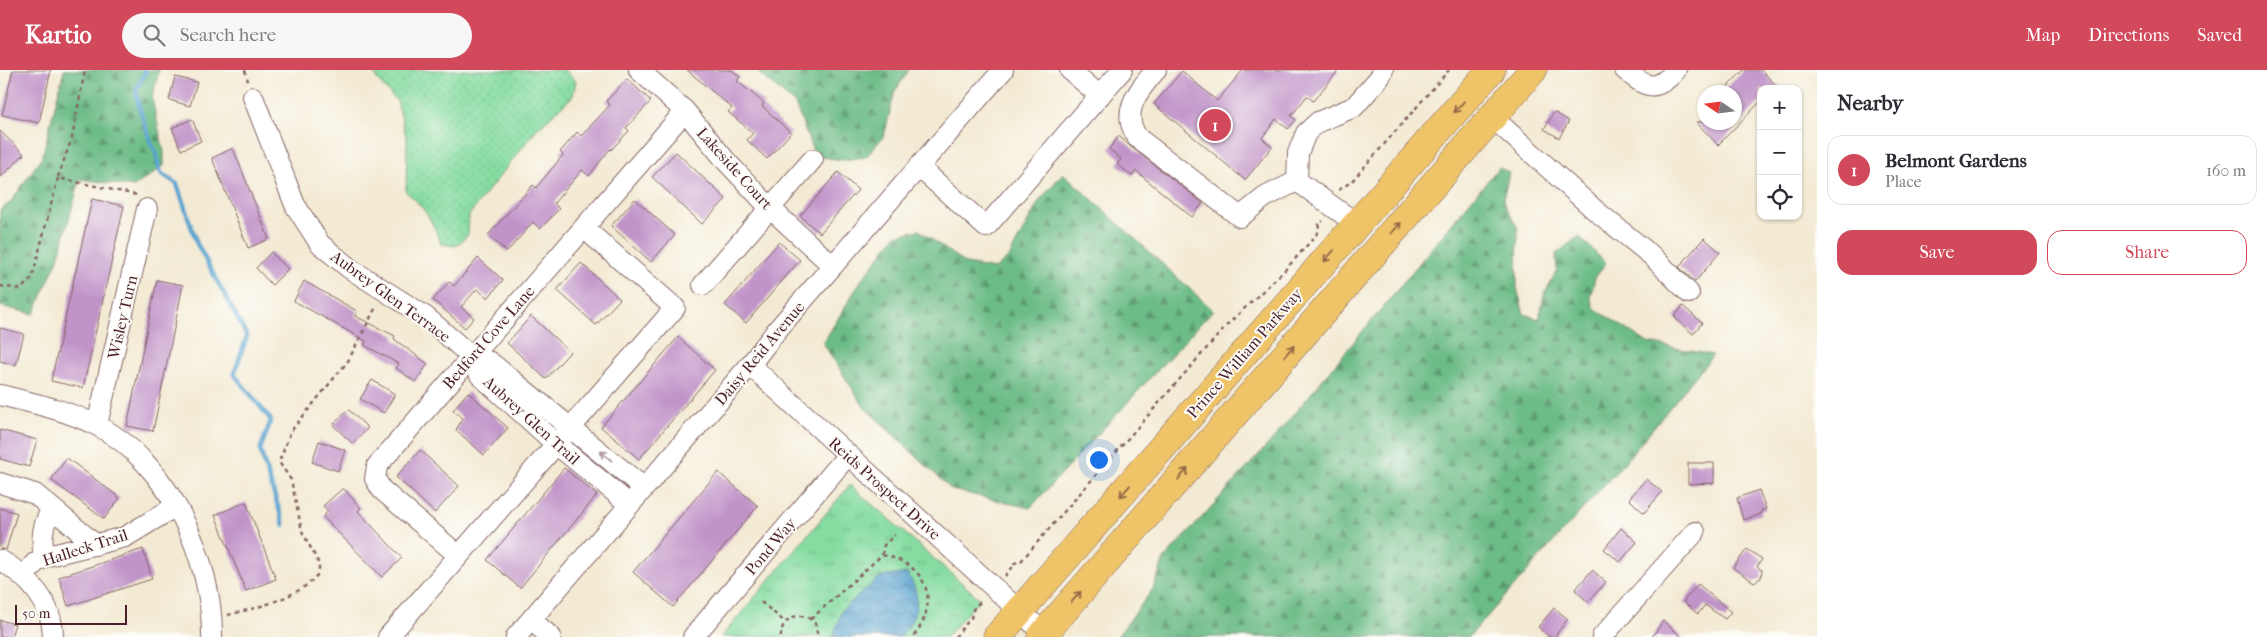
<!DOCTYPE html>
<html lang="en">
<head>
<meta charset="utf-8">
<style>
	body { margin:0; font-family:"IM FELL French Canon",serif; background:#f7f7f7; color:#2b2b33 }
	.controls { position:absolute; right:15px; top:15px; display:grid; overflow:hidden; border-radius:10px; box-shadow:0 1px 4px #0004 }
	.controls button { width:45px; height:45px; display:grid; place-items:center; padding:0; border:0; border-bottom:1px solid #e1e1e2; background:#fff; color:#2b2b33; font:25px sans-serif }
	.compass { position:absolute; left:1697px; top:15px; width:45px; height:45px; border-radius:50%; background:#fff; box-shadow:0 1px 4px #0004; rotate:283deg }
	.scale { position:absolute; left:15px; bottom:12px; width:112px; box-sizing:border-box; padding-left:5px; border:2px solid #4a1f2b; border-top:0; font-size:14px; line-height:18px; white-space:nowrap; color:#4a1f2b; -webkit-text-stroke:4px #fdfcf7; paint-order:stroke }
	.you { position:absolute; left:1098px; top:389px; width:18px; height:18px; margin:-12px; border:4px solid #fff; border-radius:50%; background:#1a73e8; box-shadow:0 0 0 8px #1a73e833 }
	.badge { display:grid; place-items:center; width:32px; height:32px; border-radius:50%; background:#d1495b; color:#fff; font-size:16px; font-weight:700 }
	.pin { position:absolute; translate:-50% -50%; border:2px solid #fff; box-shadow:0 1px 5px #0006 }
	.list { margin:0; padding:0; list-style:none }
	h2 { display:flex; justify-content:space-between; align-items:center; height:65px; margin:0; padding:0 20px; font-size:21px }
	h2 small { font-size:16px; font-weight:400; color:#7c7c81 }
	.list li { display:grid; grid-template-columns:32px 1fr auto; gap:15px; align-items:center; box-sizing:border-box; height:70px; margin:0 10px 10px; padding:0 10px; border:1px solid #e1e1e2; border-radius:15px }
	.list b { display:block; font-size:19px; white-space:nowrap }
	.list p { margin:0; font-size:16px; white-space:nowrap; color:#7c7c81 }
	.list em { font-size:16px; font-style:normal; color:#7c7c81 }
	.actions { display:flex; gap:10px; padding:15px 20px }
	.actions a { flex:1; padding:11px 0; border:1px solid #d1495b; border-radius:15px; text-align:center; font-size:18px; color:#d1495b }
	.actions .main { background:#d1495b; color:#fff }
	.icon { flex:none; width:28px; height:28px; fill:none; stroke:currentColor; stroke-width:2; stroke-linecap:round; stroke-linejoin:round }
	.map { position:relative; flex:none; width:1817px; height:567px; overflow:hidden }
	header { display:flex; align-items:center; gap:30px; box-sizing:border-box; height:70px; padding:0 25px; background:#d1495b; color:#fff }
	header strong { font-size:24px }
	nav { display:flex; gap:28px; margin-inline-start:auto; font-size:18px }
	.search { width:350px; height:45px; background:#f7f7f7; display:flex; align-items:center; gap:12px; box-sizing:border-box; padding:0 18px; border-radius:28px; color:#7c7c81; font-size:19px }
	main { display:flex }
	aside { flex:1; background:#fff }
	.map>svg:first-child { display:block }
</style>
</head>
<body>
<header>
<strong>Kartio</strong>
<div class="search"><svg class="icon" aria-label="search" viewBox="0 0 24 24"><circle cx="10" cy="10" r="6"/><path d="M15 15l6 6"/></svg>Search here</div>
<nav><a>Map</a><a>Directions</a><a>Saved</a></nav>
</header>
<main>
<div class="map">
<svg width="1817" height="567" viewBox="0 0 1817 567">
	<defs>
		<pattern id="grass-dots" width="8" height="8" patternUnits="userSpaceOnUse" patternTransform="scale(1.25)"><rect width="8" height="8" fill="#85dca0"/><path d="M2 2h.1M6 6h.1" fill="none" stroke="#74bc8a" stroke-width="1.8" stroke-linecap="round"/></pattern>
		<pattern id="forest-firs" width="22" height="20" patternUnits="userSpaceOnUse" patternTransform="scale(1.25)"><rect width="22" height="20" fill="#6cbc86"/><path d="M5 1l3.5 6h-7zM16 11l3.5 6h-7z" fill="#5b986e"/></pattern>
		<pattern id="park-tufts" width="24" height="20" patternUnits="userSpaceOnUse" patternTransform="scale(1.25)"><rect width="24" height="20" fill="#85dca0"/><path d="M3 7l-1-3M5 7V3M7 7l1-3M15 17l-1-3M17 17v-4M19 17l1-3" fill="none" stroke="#74bc8a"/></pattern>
		<pattern id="water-waves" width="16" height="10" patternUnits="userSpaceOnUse" patternTransform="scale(1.25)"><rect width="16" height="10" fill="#58a3d0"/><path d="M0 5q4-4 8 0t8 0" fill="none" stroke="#4b84a9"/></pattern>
	</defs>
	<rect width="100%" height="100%" fill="#fdfcf7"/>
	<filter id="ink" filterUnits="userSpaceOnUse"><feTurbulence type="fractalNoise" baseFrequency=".02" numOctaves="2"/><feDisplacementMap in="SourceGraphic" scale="10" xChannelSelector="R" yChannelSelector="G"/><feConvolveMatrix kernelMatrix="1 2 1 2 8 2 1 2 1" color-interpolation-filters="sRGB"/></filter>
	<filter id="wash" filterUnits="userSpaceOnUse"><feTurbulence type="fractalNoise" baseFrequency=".0096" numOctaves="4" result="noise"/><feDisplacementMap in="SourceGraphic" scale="20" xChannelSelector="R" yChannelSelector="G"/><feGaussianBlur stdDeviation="1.12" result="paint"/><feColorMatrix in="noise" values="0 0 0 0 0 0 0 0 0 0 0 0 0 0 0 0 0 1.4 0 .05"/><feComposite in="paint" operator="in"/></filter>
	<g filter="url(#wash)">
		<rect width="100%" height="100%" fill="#f3ead3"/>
		<path fill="url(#grass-dots)" stroke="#687e66" d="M372,0H565L576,11L573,26L536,60L469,145L468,165L456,176L441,174C433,152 424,136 406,122L407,70L397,31L379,12Z"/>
		<path fill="url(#forest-firs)" stroke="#5b6e58" d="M64,0H159L152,29L164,82V96L134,117L80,109L58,189L34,244L0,236V140L10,133L42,87Z
			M755,0H909L895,21L884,66L866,87L842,90L815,86L795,34Z
			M1499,97L1509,103L1503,131L1518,159L1517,218L1524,244L1539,249L1544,225L1557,200L1556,184L1579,166L1606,193L1595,208L1590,227L1594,238L1648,273L1713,285L1630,386L1469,567H1117L1153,519L1164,489L1274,368Z
			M1063,103L1213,240L1030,438L952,420L864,337L823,273L862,209L896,165L919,160L966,194L995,199L1009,187L1039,131Z"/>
		<path fill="url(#park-tufts)" stroke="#687e66" d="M850,415L980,529L946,567H721Z"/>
		<path fill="url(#water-waves)" stroke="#51617e" d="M907,503C923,526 918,546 900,567H833L842,540L880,507Z"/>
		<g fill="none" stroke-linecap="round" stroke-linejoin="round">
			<path stroke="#58a3d0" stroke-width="4.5" d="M144,0L146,1L136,20L139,37L151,73L156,82L159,99L162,104L177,114L197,174L247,266L234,304L271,350L260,380L284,455"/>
		</g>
		<g id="blocks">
			<path fill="#c194c9" d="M13,0H51L39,53L2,45Z
				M687,0H732L740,7L737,11L764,33L762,36L791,63L767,89L747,70L753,63L728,42L732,38Z
				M1243,0H1339L1313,31L1307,26L1291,46L1296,50L1288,59L1276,49L1262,68L1272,77L1245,110L1154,34L1182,1L1217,31Z
				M1744,0H1761L1780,19H1761V31L1718,75L1696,52H1734V22H1722Z
				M175,7L197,12L190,36L169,30Z
				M627,9L651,31L626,58L629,61L611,80L610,79L589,106L582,100L554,133L559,139L540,159L533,152L507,182L488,165L533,115L536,118L563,85L560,82L577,62L581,66L610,35L606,31Z
				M1554,42L1569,51L1559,68L1544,59Z
				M192,49L201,71L181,80L172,58Z
				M0,61L24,84L0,108Z
				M1119,66L1131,77L1203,133L1192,147L1136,101L1132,106L1117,94L1121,89L1109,79Z
				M233,78L269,169L248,178L212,88Z
				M676,82L726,129L702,154L652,107Z
				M838,102L858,120L820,163L800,146Z
				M92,129L124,136L83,318L51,311Z
				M635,129L675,165L651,192L611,156Z
				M1704,168L1720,182L1695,212L1679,197Z
				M779,172L800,190L746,253L725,235Z
				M271,182L288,199L272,215L256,198Z
				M478,188L503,210L488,228L477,219L461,237L474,248L465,258L433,230L449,212L454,216Z
				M581,193L620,229L596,255L557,220Z
				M157,210L183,215L153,361L127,356Z
				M304,211L357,241L355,246L395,266L394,269L428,294L415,312L396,298L399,294L364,275L366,271L294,231Z
				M1683,236L1702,253L1693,264L1674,247Z
				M531,246L570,282L546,309L507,273Z
				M0,258L24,264L16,295L0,291Z
				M678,267L715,300L639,389L601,357Z
				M372,310L395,324L384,343L360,329Z
				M468,322L508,358L484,385L456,360L463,348L453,340Z
				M348,339L368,358L353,374L333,355Z
				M0,360L37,370L29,397L0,389Z
				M319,371L345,380L338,401L312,392Z
				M420,380L459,416L435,443L396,407Z
				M67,388L120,428L104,449L51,410Z
				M1688,393H1714V413L1688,414Z
				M564,398L597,425L520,518L487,490Z
				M718,402L758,436L673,537L633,502Z
				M1646,409L1662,422L1644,443L1629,429Z
				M343,418L361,438L358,441L402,488L382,507L323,447L328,441L323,436Z
				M1759,420L1766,439L1761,441V444L1743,450L1737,428Z
				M246,432L276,509L246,521L215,445Z
				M0,438L17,443L6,480L0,478Z
				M1621,458L1637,472L1620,492L1604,479Z
				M143,479L152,509L68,536L59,507Z
				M1747,479L1762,489L1757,497L1762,500L1761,508L1754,512L1733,498Z
				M1592,500L1606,512L1588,532L1575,520Z
				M1698,514L1731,542L1725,549L1705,535L1698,544L1683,532Z
				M1554,538L1568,549L1554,567H1549L1538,557Z
				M0,550L15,554L11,567H0Z
				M1663,551L1682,567H1652Z"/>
		</g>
	</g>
	<g filter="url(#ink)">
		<use href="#blocks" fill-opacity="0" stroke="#856666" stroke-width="1"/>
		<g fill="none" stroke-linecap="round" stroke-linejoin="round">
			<g stroke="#856666" stroke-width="22">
				<path id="minor" d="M639,0L685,41L726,91L770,138L833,196
					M1070,0L1100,26
					M1156,0C1139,20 1119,42 1138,68L1240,147L1265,127L1297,111
					M1625,0C1646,18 1656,23 1676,0
					M253,27L295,135L320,174L349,198L426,247L471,286
					M1492,47L1596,141L1651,185L1689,223
					M919,97L986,157L1122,0
					M1297,111L1298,83L1306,63L1318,52L1354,37L1380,7L1383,0
					M1297,111L1357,154
					M703,215L813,89
					M750,295L1048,567
					M0,325C33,333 67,340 98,356C169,393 213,490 212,567
					M97,355L147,139
					M0,413L35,424L96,475
					M629,434L556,374L480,305L471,286L490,292L644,418
					M459,486L382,420L375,409L377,396L685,41
					M44,487C41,469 42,454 52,439
					M0,490C28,506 53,533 53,567
					M23,507L35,493L44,487L125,467L176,436
					M531,550L551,567
					M388,567L675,238L584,158
					M516,567L750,295L777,260L1003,0
					M693,567L848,385
					M1602,567L1695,462"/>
			</g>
			<g stroke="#856666" stroke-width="29">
				<path id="highway" d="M997,567L1491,0
					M1041,567L1533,0"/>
			</g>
			<path stroke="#856666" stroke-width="2.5" stroke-dasharray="4 4" stroke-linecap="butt" d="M245,0L248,11
				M58,107L72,68L85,0
				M1339,120L1352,111L1449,0
				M0,216L21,219L32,208L58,108L137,125
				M882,485L884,475L895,465
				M1005,506L1012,498V494L1021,491L1227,255L1284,201L1312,170L1318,162L1319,153L1323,151
				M761,532L785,552
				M228,545C253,539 305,526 319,502V494L302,461L291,410L279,392L291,361L348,291L377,235
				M811,549L882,485C926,493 942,531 913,567
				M781,567C780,547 802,539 815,553L818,567
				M955,567L971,548L974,537L983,530"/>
			<use href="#minor" stroke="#fff" stroke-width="20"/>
			<use href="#highway" stroke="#efc469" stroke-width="28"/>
		</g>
		<defs><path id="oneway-shaft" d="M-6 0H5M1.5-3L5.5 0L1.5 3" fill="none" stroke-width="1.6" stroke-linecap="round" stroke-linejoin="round" transform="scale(1.25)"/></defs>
		<g stroke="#946947">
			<use href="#oneway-shaft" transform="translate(1459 37) rotate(131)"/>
			<use href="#oneway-shaft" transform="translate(1396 158) rotate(-49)"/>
			<use href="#oneway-shaft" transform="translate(1329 186) rotate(131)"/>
			<use href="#oneway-shaft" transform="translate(1289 281) rotate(-49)"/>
			<use href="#oneway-shaft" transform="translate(1183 404) rotate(-49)"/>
			<use href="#oneway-shaft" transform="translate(1125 421) rotate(131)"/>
			<use href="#oneway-shaft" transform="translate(1076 527) rotate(-49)"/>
		</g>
		<use stroke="#ae9aa0" href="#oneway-shaft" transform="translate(606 386) rotate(-140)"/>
	</g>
	<g text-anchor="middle" stroke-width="4" stroke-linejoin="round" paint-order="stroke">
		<g font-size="16" fill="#4a1f2b" stroke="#fdfcf7">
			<text transform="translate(735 98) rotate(48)" y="6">Lakeside Court</text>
			<text transform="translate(391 226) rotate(36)" y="6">Aubrey Glen Terrace</text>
			<text transform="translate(122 247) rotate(-77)" y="6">Wisley Turn</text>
			<text transform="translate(488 267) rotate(-49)" y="6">Bedford Cove Lane</text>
			<text transform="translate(759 283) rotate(-50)" y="6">Daisy Reid Avenue</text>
			<text transform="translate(1244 283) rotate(-49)" y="6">Prince William Parkway</text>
			<text transform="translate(532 350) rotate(42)" y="6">Aubrey Glen Trail</text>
			<text transform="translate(885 418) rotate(42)" y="6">Reids Prospect Drive</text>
			<text transform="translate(770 476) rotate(-50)" y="6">Pond Way</text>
			<text transform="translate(85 477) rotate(-18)" y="6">Halleck Trail</text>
		</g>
	</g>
</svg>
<div class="controls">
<button>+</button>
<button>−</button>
<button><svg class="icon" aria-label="locate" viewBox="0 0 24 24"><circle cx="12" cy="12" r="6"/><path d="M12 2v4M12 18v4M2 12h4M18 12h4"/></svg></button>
</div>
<svg class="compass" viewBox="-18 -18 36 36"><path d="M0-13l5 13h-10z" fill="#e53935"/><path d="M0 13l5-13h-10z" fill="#7c7c81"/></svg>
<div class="scale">50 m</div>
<div class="you"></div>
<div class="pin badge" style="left:1215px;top:55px">1</div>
</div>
<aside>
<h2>Nearby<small></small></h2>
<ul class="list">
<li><span class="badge">1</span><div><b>Belmont Gardens</b><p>Place</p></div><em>160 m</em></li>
</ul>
<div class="actions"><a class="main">Save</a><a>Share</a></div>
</aside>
</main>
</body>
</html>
